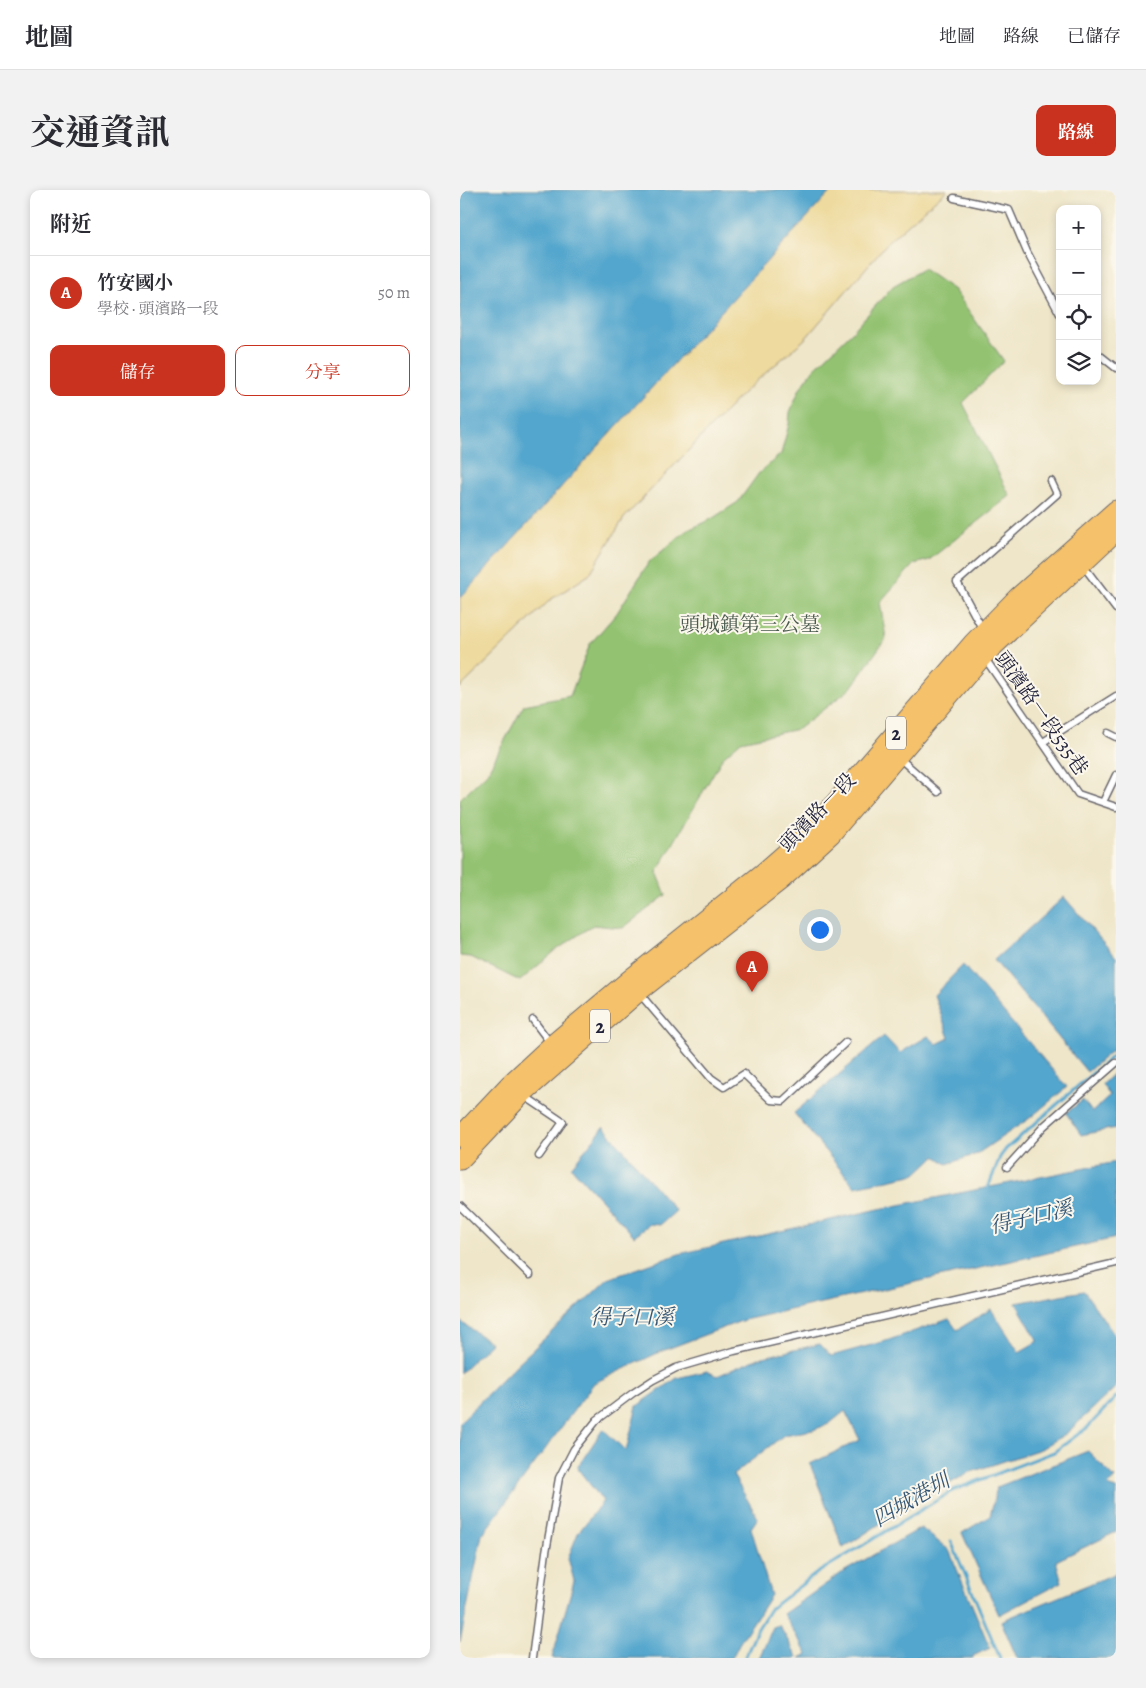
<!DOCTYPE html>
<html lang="zh-TW">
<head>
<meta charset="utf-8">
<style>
	body { margin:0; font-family:Alegreya,"Noto Serif TC",serif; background:#f2f2f3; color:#2b2b33 }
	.controls { position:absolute; right:15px; top:15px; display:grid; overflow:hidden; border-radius:10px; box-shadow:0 2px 8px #0003 }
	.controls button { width:45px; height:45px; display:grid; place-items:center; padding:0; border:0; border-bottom:1px solid #e1e1e2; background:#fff; color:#2b2b33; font:25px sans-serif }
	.you { position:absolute; left:359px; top:739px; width:18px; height:18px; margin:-12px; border:4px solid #fff; border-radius:50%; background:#1a73e8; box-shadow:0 0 0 8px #1a73e833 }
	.badge { display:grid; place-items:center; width:32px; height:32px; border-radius:50%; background:#c8321e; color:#fff; font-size:16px; font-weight:700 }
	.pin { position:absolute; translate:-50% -41px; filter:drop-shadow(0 1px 2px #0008) }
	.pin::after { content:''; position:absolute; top:26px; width:18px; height:15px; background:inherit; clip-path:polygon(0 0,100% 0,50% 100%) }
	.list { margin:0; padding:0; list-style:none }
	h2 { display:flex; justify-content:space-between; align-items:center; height:65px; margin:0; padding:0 20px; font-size:21px }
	h2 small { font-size:16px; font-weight:400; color:#7c7c81 }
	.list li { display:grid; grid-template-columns:32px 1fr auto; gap:15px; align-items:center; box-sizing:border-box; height:75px; padding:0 20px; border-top:1px solid #e1e1e2 }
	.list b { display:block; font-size:19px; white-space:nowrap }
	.list p { margin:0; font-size:16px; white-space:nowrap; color:#7c7c81 }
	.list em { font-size:16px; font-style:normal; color:#7c7c81 }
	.actions { display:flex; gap:10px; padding:15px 20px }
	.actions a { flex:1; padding:11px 0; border:1px solid #c8321e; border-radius:10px; text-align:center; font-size:18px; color:#c8321e }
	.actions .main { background:#c8321e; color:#fff }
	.icon { flex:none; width:28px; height:28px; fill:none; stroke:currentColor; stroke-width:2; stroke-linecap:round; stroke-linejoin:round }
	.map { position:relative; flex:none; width:656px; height:1468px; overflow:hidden; border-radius:10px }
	header { display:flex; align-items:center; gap:30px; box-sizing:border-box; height:70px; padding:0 25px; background:#fff; border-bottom:1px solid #e1e1e2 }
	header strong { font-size:24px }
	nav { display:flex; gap:28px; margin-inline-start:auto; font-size:18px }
	.intro { display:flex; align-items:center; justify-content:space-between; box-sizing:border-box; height:120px; padding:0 30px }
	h1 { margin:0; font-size:35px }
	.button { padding:12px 22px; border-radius:10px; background:#c8321e; color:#fff; font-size:18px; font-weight:700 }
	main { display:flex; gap:30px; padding:0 30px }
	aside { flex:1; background:#fff; border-radius:10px; box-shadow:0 2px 8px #0003 }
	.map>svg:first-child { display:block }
</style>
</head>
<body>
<header>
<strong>地圖</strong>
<nav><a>地圖</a><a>路線</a><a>已儲存</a></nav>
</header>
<div class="intro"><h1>交通資訊</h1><a class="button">路線</a></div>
<main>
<aside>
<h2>附近<small></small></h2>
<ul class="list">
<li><span class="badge">A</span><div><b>竹安國小</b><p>學校 · 頭濱路一段</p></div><em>50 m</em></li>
</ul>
<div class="actions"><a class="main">儲存</a><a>分享</a></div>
</aside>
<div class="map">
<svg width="656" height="1468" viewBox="0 0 656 1468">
	<rect width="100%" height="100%" fill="#fbf7ec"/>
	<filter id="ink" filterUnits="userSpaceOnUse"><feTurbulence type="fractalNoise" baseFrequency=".02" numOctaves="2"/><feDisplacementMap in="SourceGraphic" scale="10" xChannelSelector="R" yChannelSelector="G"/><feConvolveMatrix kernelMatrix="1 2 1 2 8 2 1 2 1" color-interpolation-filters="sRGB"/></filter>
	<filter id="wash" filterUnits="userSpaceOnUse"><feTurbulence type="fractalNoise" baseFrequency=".0096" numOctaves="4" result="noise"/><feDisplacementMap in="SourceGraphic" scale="20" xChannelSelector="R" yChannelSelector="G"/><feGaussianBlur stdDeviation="1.12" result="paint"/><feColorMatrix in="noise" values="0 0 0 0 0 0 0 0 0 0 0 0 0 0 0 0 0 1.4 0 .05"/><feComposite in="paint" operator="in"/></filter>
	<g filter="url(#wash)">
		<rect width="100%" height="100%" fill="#efe6c9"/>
		<path fill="#93c271" stroke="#5a7256" d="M463,79L494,100L544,171L503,213L550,306L469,370L454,374L420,412L426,448L390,499L338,539L281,551L263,567L197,682L206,705L163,738L133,735L95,761L60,791L11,767L0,766V609L27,583L64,515L110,506L130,454L157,423L189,372L226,341L253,328L278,312L299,283L321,264L329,234L330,222L340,198L354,179L393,141L433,96Z"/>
		<path fill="#eeda9e" stroke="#887e6c" d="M372,0H487L429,51L345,149L286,200L164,328L129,385L90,410L0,498V408Z"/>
		<path fill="#52a6cd" stroke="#3a6484" d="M0,0H372L0,408Z
			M604,707L656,767V857L627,882L534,770Z
			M503,775L607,897L570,928L517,964L487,974L477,967H474L456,984L395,997L334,923L424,846L440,863L468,846L477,854L489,848L474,805Z
			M656,881V938L621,945L606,923L623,910L632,922L650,906L642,894Z
			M144,937L216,1021L200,1035L190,1034L174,1046L111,977Z
			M656,972V1048L284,1130L202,1161L134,1193L22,1345L0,1452V1232L55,1176L148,1089L219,1064L419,1019Z
			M624,1101L656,1147V1197L607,1243L581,1259L508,1283L426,1330L383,1358L350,1274L400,1250L385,1221L369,1234L353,1240L324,1245L273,1285L298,1328L291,1338L311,1405L279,1454L272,1468H92L114,1391L108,1368L118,1343L143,1311L117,1278L143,1239L166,1261L177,1216L217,1188L247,1181L257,1186L299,1168L360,1154L371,1166L426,1151L489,1129L497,1140L531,1119L559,1162L578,1151L556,1113Z
			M0,1131L31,1153L0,1183Z
			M628,1261L655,1288L648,1296L656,1299V1342L596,1371L602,1392L539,1425L502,1343L530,1326L537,1297Z
			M461,1338L489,1360L530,1458L513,1466V1468H340L347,1464L323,1424L383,1382Z
			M656,1383V1468H557L541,1431Z
			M319,1435L338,1468H299L313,1437Z"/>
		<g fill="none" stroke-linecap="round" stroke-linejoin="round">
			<path stroke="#52a6cd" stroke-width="3" d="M527,1000L540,967L546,959L656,863
				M491,1351L540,1468
				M285,1468L297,1440L310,1419L357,1383L494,1300L594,1262L628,1237L656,1207"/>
		</g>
	</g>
	<g filter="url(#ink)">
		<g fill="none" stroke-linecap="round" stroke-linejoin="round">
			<g stroke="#6a676d" stroke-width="9">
				<path id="lane" d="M494,8L549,20L567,62L600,124
					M637,163L656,178
					M622,374L656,419
					M523,440L497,392L597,304L591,291
					M524,467L618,604L656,617
					M648,543L656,547
					M583,552L656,506
					M438,567L478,602
					M643,612L656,585
					M180,804L251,888L264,897L284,884L311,910L323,911L386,852
					M73,830L91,854
					M63,905L103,932L79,966
					M547,977L584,936L656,873
					M0,1016L70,1085
					M72,1468L86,1362L99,1288L114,1259L137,1230L173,1203L193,1190L216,1178L274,1161L656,1073"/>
			</g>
			<g stroke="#6a676d" stroke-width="21">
				<path id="primary" d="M0,947L50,894L92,855L168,791L303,683L350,642L513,453L558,407L656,320
					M0,970L62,904L178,802L321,690L371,644L523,466L656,341"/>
			</g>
			<use href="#lane" stroke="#fff" stroke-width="6"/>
			<use href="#primary" stroke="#f5c16b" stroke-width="19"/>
		</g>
	</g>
	<g text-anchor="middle" stroke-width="4" stroke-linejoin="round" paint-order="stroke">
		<g fill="#fbf7ec" stroke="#636270" stroke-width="1">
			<rect x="426" y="526.5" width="20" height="33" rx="4"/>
			<rect x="130" y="819.5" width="20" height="33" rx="4"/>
		</g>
		<g font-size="19" font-weight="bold" fill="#22223b">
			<text x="436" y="550">2</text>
			<text x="140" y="843">2</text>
		</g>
		<g font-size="20" fill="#4a5a4e" stroke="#fbf7ec">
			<text x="290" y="441">頭城鎮第三公墓</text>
		</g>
		<g font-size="20" fill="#22223b" stroke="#fbf7ec">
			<text transform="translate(582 523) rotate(55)" y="7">頭濱路一段535巷</text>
			<text transform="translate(357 622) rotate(-46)" y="7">頭濱路一段</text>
		</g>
		<g font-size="21" font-style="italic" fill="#355775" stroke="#fbf7ec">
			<text transform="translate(571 1027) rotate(-13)" y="7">得子口溪</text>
			<text x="172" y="1134">得子口溪</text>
			<text transform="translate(451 1310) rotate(-30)" y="7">四城港圳</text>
		</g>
	</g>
</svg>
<div class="controls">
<button>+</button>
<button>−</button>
<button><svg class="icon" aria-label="locate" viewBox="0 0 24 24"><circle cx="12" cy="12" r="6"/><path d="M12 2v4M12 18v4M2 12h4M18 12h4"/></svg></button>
<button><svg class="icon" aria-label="layers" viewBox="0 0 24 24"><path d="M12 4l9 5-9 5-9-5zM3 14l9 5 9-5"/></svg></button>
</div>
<div class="you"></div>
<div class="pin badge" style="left:292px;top:802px">A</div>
</div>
</main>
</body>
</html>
